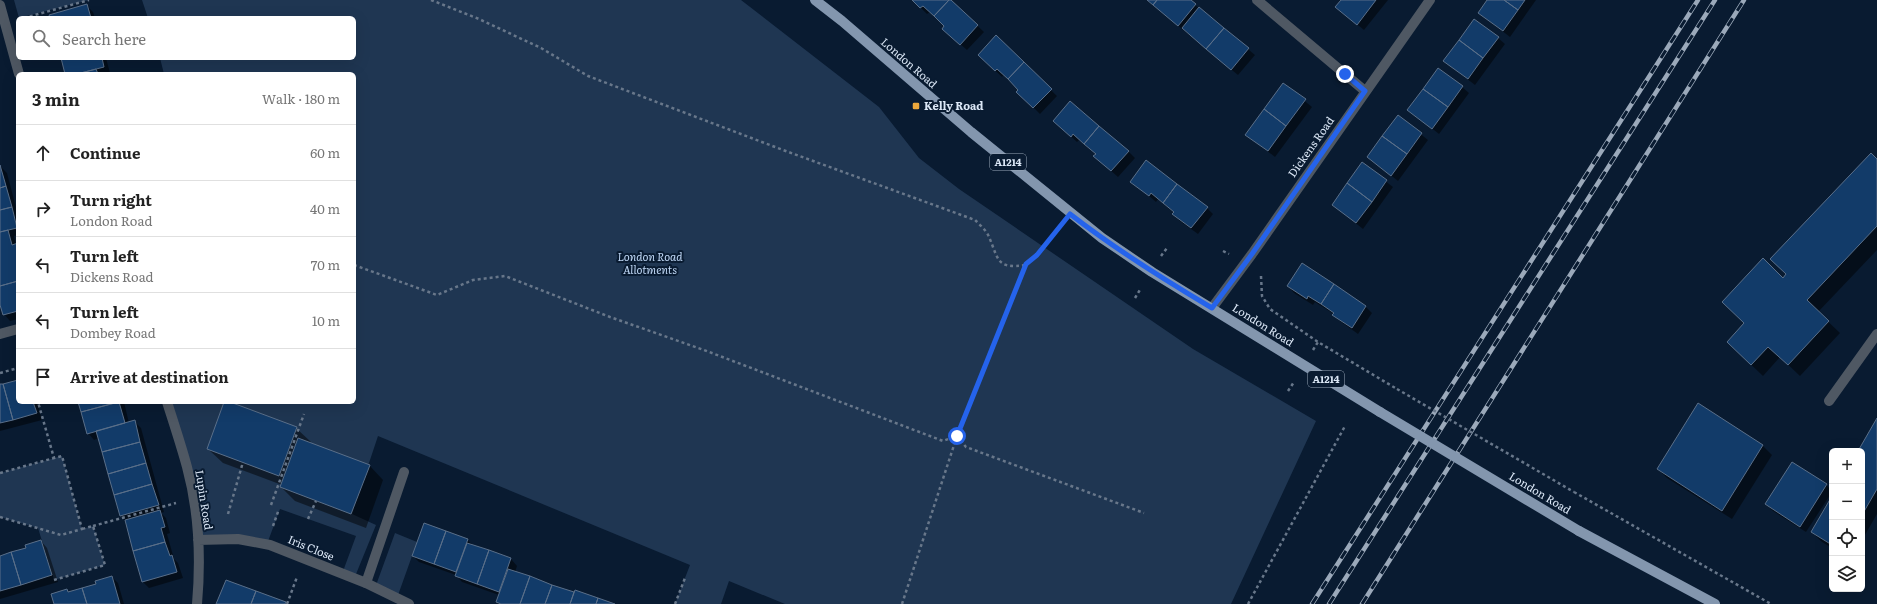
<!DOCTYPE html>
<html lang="en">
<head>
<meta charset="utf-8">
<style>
	body { margin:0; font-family:Literata,serif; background:#f2f2f2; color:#222 }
	.controls { position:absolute; right:12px; bottom:12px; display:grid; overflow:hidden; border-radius:6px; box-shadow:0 4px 16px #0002 }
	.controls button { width:36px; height:36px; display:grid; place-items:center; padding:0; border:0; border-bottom:1px solid #e0e0e0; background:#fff; color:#222; font:20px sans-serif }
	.stop { position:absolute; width:12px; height:12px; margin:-9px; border:3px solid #2563eb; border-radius:50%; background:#fff }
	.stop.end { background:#2563eb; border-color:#fff; box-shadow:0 1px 4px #0008 }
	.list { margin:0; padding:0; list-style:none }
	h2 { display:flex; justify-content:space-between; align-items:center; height:52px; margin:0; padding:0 16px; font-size:17px }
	h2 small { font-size:13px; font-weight:400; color:#767676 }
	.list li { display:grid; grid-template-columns:26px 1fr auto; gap:12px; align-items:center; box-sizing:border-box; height:56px; padding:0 16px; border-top:1px solid #e0e0e0 }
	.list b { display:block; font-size:15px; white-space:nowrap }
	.list p { margin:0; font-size:13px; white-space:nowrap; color:#767676 }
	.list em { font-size:13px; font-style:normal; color:#767676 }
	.icon { flex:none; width:22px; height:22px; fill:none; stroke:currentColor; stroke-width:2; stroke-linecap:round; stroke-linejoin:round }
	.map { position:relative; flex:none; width:1877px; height:604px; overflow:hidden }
	.search { position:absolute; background:#fff; box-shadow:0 4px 16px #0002; left:16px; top:16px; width:340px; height:44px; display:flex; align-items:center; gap:10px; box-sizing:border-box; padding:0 14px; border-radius:6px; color:#767676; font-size:15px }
	.panel { position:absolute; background:#fff; box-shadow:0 4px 16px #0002; left:16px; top:72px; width:340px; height:332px; border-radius:6px }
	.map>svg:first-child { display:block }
</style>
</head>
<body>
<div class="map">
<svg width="1877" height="604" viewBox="0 0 1877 604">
	<rect width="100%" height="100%" fill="#091b31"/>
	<path fill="#1f3652" d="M14,0H89L19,18Z
		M142,0H741L879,107L919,158L959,189L1193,349L1316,421L1231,604H785L729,581L721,604H675L690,565L378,436L352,514L376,525L354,579L342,574L356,536L280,509L267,544L198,540L197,521L167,402H354V74H164L160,58H354V18H148Z
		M62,456L82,529L93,526L105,565L54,580L38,528L0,517V473Z
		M395,533L417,542L397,598L375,588Z"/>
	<path fill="#0007" d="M913,0H950L984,32L967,50L950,35L946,26L930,12L927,14Z
		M1147,0H1189L1255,55L1238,75Z
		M1342,0H1388L1364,30L1336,7Z
		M1489,0H1536L1510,37L1479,13Z
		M87,6L93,12L95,18H51Z
		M996,37L1057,96L1040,114L1018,92L1020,90L1004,74L1002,77L979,55Z
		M1498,38L1505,44L1475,85L1444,61Z
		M62,58H106L110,73L67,74Z
		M1284,84L1312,107L1275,157L1247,135Z
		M1462,87L1469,93L1439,134L1409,110Z
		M1398,116L1428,140L1398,181L1368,157Z
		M1054,121L1128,151L1135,158L1118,177L1101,162L1096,154L1079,140L1077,142Z
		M1877,160V250L1818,312L1840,333L1800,376L1780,357L1763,376L1740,354L1783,279Z
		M1363,164L1393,187L1363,229L1333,205Z
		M0,166L7,173L18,215V235L14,236L16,245L18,244V319L10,321L4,314L0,301Z
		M1132,181L1207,208L1213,214L1198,234L1180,221L1174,214L1175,213L1158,199L1156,202Z
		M1288,286L1365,306L1372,313L1358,334L1340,321L1334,314L1315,302L1313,305L1294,293Z
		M18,381V402H37L42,420L0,431V386Z
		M79,402H124L129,423L134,421L141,428L164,512L161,513L166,518L170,533L167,534L174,559L178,563L183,578L149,588L142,581L126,521L121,516L99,438L94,440L88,433Z
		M225,402L296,428L311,442L310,444L369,465L383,480L366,528L295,501L281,487L282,485L223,463L208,449Z
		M1698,405L1763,446L1772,455L1732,519L1667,478L1658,469Z
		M1877,420V514L1862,540V451H1859Z
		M1826,484L1832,492L1806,532L1773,511L1766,504Z
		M1832,498V548L1822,542L1812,532Z
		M467,540L474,546L511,559L517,566L515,572L575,594L612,604H499L497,602L499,595L462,582L456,575L419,562L413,556Z
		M41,541L47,548L58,582L0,599V557L27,549Z
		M112,577L118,583L124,604H55L67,590L69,593L98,584Z"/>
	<path fill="#123b69" stroke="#5a6f89" d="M912,0H949L934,16L923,6L920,8Z
		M949,0H951L978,25L960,45L942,29L944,26L934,16Z
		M1147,0H1157L1153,5Z
		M1157,0H1191L1196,4L1178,26L1153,5Z
		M1341,0H1376L1357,25L1335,7Z
		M1487,0H1504L1518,10L1503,31L1478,13Z
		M1504,0H1525L1518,10Z
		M87,4L91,18H50L49,15Z
		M1199,7L1224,28L1206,49L1182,28Z
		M1474,19L1499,37L1483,58L1459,40Z
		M1224,28L1249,48L1231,70L1206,49Z
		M996,35L1024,62L1008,79L997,69L995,71L978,55Z
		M1459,40L1483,58L1468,79L1443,61Z
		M61,58H102L104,67L77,74H65Z
		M1024,62L1052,89L1033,108L1016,92L1018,90L1008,79Z
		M1438,68L1463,86L1448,107L1423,89Z
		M96,69L98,74H77Z
		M1283,83L1306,99L1286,126L1264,109Z
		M1423,89L1448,107L1432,129L1407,110Z
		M1070,101L1099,126L1084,144L1073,134L1071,137L1053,121Z
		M1264,109L1286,126L1268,151L1245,135Z
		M1398,115L1422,133L1407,154L1382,136Z
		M1099,126L1129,151L1111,171L1093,156L1096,154L1084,144Z
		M1382,136L1407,154L1391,176L1367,157Z
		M1871,153L1877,159V226L1807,300L1829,321L1788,365L1768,347L1751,365L1727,342L1744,323L1722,302L1763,258L1783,278L1786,274L1770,259Z
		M1146,160L1177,184L1163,203L1151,193L1149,196L1130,182Z
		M1362,162L1387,180L1372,202L1347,183Z
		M0,165L6,186L0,188Z
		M1347,183L1372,202L1356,223L1332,205Z
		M1177,184L1208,207L1191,228L1172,214L1174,212L1163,203Z
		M6,186L12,207L0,210V188Z
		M12,207L17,228L0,232V210Z
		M8,230L12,245L18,243V281L0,286V232Z
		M1302,263L1334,284L1321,304L1308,296L1307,299L1287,286Z
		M18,281V311L3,315L0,305V286Z
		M1334,284L1366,306L1352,328L1332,315L1334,313L1321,304Z
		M18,380V402H33L37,413L13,420L3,384Z
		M0,384H3L13,420L0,423Z
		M78,402H118L81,412Z
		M119,402L125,423L87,434L81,412Z
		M224,402H230L297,427L279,476L207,449Z
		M1698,403L1763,445L1722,511L1657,469Z
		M1877,418V489L1862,515V451H1858Z
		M135,420L140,442L102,452L96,431Z
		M298,438L370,465L351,514L280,487Z
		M140,442L146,463L108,474L102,452Z
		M1792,462L1827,484L1800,527L1765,504Z
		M146,463L152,484L114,495L108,474Z
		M152,484L159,505L120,516L114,495Z
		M1832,496V545L1811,532Z
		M160,510L165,527L161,528L165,542L133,551L125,520Z
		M424,523L446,531L434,564L412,556Z
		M446,531L468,539L456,572L434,564Z
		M41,540L52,575L21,585L11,552L26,548L25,545Z
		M165,542L170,556L172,555L177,572L142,582L133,551Z
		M467,543L489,550L477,584L455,576Z
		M489,550L511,558L499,592L477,584Z
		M11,552L21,585L0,591V556Z
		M508,569L530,576L520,604H501L496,602Z
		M112,576L120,604H87L82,588L96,584L95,581Z
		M530,576L552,585L545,604H520Z
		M226,580L256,591L251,604H216Z
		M552,585L574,592L570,604H545Z
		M82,588L87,604H54L51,594L67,589L68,592Z
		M575,590L598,598L596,604H570Z
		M256,591L286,602L285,604H251Z
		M598,598L615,604H596Z"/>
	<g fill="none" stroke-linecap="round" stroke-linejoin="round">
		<path stroke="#68778a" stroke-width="2.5" stroke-dasharray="3 3" stroke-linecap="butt" d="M431,0L479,19L541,48L588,76L783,150L975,220C980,225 987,231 989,237C999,260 996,269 1026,265
			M24,18L89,0
			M1223,251L1229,254
			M1161,256L1167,248
			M354,265L437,295L473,280L505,276L610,317L704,350L943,441L957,436L966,447L1144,513
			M1261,276L1262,296L1270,309L1318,342L1397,389
			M1135,298L1141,288
			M1313,350L1318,342
			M0,373L18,368
			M1288,391L1294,382
			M0,473L54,458
			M1574,492L1771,604
			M271,505L304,414
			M228,514L243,462
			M0,517L61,535L82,529L62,456L54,458L38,402
			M308,519L316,501
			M93,526L176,503
			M273,526L279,509
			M54,580L105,565L93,526L82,529
			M287,604L297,577
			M675,604L685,578
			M902,604L957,436L1026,265L1037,255L1058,228
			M1248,604L1345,426"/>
		<path stroke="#4f5863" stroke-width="10" d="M1829,401L1877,334
			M366,583L404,472"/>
		<path stroke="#4f5863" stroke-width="10" d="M1257,0L1365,91
			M0,5L19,74
			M1212,308L1252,254L1430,0
			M0,334L18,329
			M167,402C174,424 181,445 187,467C199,511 201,558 197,604
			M198,540L238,539L270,545L366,583L409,604"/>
		<path stroke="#8396ae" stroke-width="10" d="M815,0L842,21L971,132L1102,238L1152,272L1380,412
			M1579,531L1715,604"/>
		<g stroke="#9ba9ba" stroke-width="4.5">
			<path id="rail" d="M1312,604L1698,0
				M1329,604L1715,0
				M1362,604L1744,0"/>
		</g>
		<use href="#rail" stroke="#091b31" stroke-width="3" stroke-dasharray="9" stroke-linecap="butt"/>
		<path stroke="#68778a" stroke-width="2.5" stroke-dasharray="3 3" stroke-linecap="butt" d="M1397,389L1574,492"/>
		<path stroke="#8396ae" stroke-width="10" d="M1380,412L1579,531"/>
	</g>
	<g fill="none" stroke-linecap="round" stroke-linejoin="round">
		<path stroke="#2563eb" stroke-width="5" d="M957,436L1026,264L1037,255L1070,214C1115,249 1163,279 1212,308L1252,254L1365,91L1345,74"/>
	</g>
	<rect fill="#eda83c" stroke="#091b31" stroke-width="1.5" x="912" y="102" width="8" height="8" rx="2"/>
	<g text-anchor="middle" stroke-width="4" stroke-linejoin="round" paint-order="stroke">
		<g fill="#091b31" stroke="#9caabb" stroke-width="1">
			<rect x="990" y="154" width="36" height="16" rx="3"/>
			<rect x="1308" y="371" width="36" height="16" rx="3"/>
		</g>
		<g font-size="10" font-weight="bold" fill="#dbe7f6">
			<text x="1008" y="166">A1214</text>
			<text x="1326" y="383">A1214</text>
		</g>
		<g font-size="11" fill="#dbe7f6" stroke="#091b31">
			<text transform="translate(909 63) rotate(41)" y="4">London Road</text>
			<text transform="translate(1311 147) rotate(-55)" y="4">Dickens Road</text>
			<text transform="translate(1263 325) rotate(32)" y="4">London Road</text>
			<text transform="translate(1540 493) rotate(31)" y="4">London Road</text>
			<text transform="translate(204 500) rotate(81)" y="4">Lupin Road</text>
			<text transform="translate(311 548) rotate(22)" y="4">Iris Close</text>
		</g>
		<g font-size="11" font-weight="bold" fill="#dbe7f6" stroke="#091b31" text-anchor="start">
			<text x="924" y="110">Kelly Road</text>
		</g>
		<g font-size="11" font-style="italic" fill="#bfd7f5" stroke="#091b31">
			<text x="650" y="261">London Road<tspan x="650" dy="13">Allotments</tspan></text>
		</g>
	</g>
</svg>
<div class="controls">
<button>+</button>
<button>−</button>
<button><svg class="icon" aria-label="locate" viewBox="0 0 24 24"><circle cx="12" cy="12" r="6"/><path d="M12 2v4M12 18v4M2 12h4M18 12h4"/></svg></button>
<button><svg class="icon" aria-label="layers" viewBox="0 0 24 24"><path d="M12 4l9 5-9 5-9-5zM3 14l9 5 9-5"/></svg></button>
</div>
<div class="stop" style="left:957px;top:436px"></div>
<div class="stop end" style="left:1345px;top:74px"></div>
<div class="search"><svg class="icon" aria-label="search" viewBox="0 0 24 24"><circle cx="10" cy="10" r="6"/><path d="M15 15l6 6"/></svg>Search here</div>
<section class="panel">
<h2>3 min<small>Walk · 180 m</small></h2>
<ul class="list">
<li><svg class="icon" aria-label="ahead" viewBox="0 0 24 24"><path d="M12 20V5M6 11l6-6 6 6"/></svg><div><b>Continue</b></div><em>60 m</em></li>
<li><svg class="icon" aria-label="right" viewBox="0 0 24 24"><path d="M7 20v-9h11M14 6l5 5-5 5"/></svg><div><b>Turn right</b><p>London Road</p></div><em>40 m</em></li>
<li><svg class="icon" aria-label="left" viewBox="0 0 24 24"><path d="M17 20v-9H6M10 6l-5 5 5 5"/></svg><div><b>Turn left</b><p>Dickens Road</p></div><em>70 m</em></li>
<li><svg class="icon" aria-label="left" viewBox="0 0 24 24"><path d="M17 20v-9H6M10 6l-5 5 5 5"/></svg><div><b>Turn left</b><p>Dombey Road</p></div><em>10 m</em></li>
<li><svg class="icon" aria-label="arrive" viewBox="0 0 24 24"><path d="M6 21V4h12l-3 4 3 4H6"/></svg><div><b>Arrive at destination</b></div></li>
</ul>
</section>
</div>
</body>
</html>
